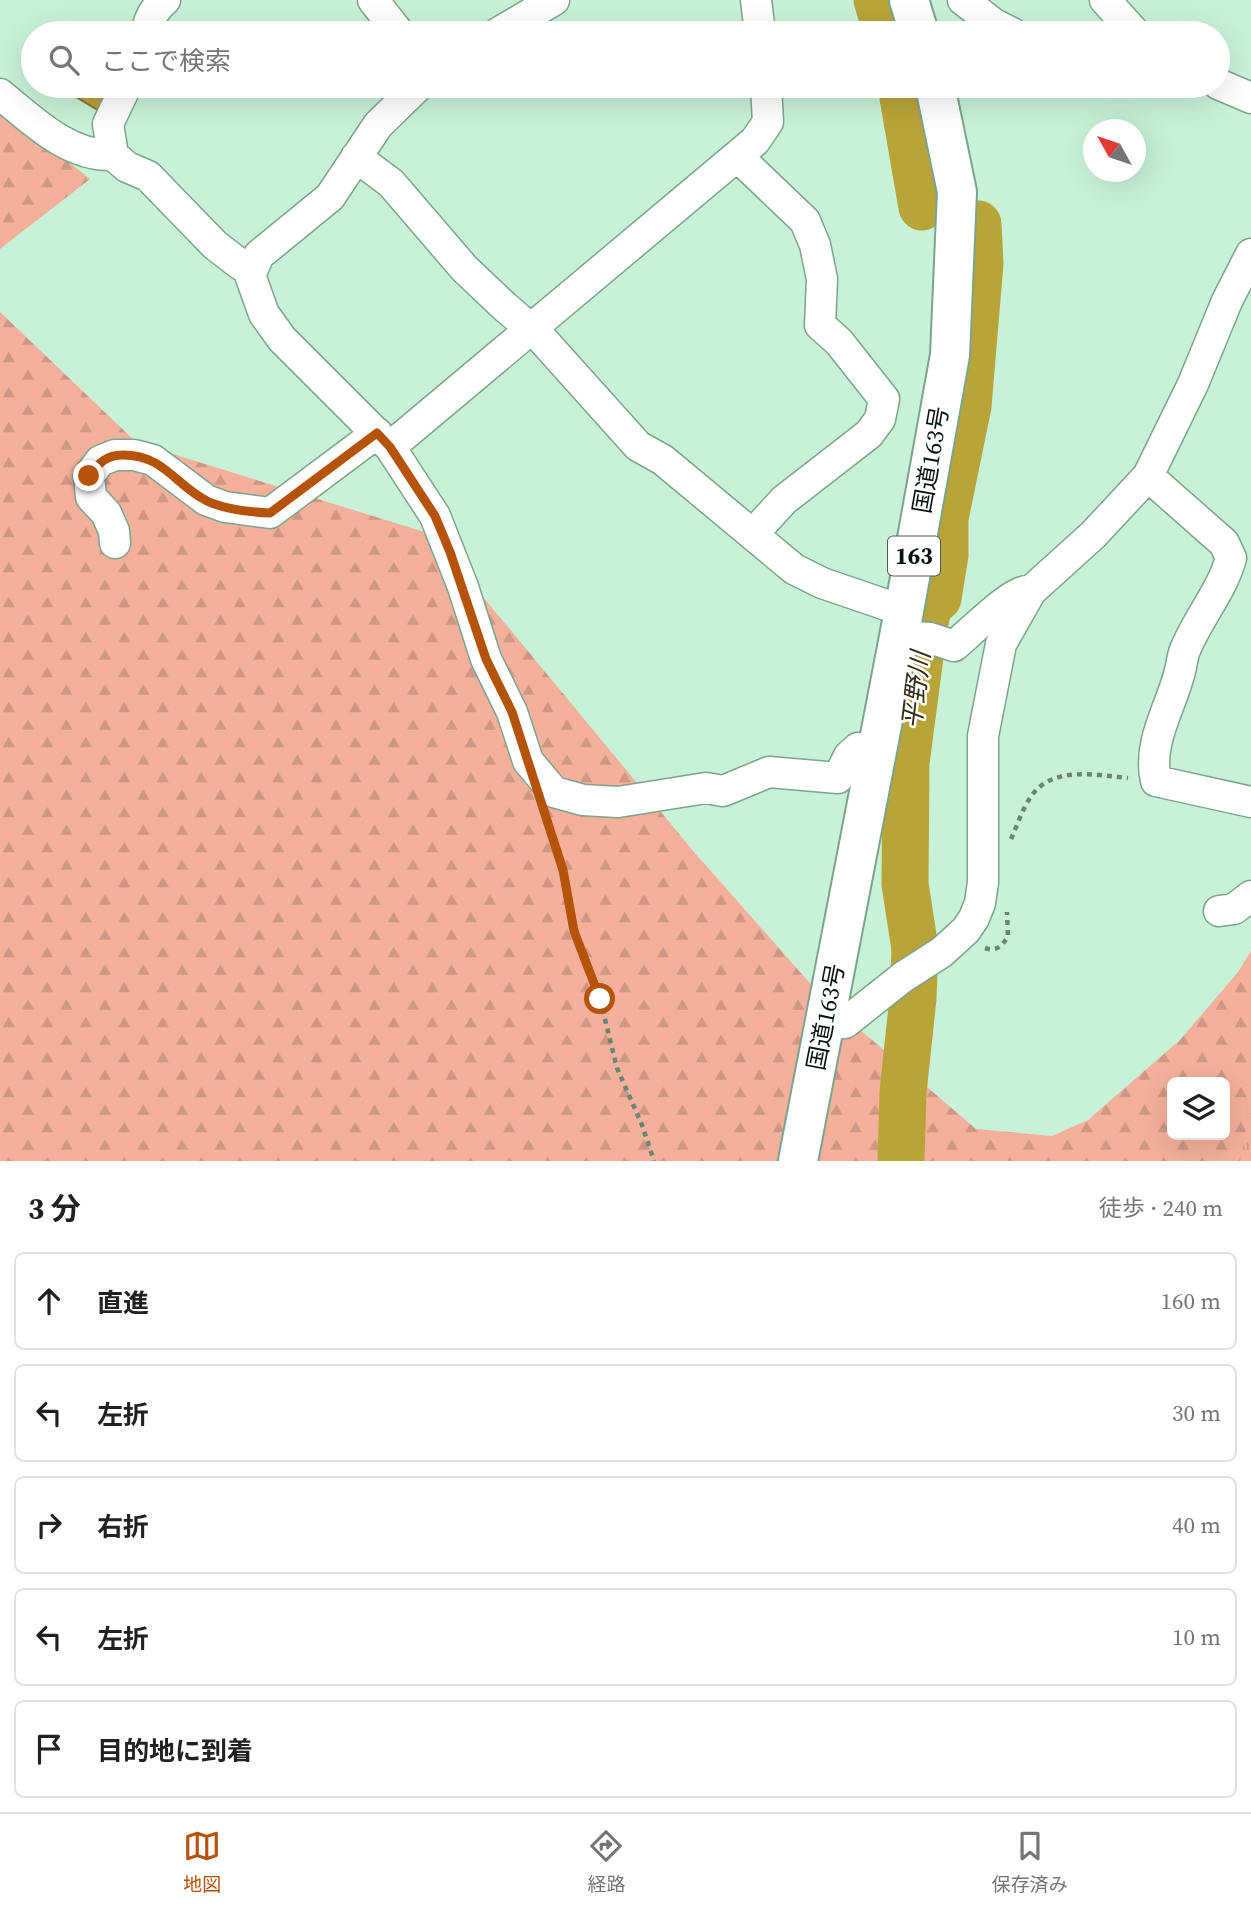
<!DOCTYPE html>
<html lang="ja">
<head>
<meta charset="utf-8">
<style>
	body { margin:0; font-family:"Source Serif 4","Noto Sans JP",serif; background:#f6f6f6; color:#202124 }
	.controls { position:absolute; right:21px; bottom:21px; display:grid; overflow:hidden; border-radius:10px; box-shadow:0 7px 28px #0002 }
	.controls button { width:63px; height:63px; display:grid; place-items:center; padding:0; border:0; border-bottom:2px solid #e0e0e0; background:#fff; color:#202124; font:35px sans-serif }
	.compass { position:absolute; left:1083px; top:119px; width:63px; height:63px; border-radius:50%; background:#fff; box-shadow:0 7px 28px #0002; rotate:310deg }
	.stop { position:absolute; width:21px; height:21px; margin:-16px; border:5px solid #b45309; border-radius:50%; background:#fff }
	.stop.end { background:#b45309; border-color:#fff; box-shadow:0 2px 7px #0008 }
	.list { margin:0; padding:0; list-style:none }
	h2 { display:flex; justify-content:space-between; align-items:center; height:91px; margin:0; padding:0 28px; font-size:30px }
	h2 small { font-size:23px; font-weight:400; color:#757577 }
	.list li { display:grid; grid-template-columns:46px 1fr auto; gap:21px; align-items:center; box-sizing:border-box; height:98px; margin:0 14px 14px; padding:0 14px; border:2px solid #e0e0e0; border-radius:10px }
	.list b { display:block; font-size:26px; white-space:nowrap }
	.list em { font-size:23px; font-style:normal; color:#757577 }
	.icon { flex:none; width:38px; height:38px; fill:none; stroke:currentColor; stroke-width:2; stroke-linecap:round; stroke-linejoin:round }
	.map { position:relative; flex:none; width:1251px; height:1161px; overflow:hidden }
	.search { position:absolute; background:#fff; box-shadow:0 7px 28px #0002; left:21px; right:21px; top:21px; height:77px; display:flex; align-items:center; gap:18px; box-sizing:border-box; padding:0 24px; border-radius:38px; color:#757577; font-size:26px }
	.sheet { height:651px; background:#fff }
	nav { display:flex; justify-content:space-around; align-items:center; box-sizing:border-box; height:98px; border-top:2px solid #e0e0e0; background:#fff; font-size:19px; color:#757577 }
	nav a { display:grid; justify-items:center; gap:4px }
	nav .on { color:#b45309 }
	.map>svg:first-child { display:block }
</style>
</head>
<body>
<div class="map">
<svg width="1251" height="1161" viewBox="0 0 1251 1161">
	<defs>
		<pattern id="forest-firs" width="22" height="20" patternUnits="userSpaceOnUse" patternTransform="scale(1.75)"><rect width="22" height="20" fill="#f4b09b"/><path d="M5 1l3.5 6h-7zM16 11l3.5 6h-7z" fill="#d09684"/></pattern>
		<pattern id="park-tufts" width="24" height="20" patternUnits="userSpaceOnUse" patternTransform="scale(1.75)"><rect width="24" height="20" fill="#f4b09b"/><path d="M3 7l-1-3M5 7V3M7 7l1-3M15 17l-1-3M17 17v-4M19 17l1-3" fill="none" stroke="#d09684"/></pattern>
	</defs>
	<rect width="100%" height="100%" fill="#c7f2d8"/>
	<path fill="url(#forest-firs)" fill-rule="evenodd" d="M0,108L90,179L0,249Z
		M0,312L137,443L431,534L694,852L823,998L976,1129L1052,1136L1088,1120L1181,1039L1238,972L1251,951V1161H0ZM1172,1082H1225V1135H1172Z"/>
	<path fill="url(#park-tufts)" d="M1251,1104V1161H1240Z"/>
	<path fill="#b9a438" stroke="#83792b" stroke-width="2" d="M77,86H118L101,112L71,94Z"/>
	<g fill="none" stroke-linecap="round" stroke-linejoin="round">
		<path stroke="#b9a438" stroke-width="47" d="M877,0L887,33
			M901,86L922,207
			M901,1161L903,1092L913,998L915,949L905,884L906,763L924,626L929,605L938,598L945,555V518L968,406L980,263L978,224"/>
		<g stroke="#7ca48c" stroke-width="33">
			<path id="minor" d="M373,0L399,33
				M756,0L760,33
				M963,0L994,24L1012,33
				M1105,0L1135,33
				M147,33C148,19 154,9 165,0
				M498,33L554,0
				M1218,84L1251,98
				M126,86L108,124L113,155L127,167L148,176L215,245L241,265L253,269
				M418,86L378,125L330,197L259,255L250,275L264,314L282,339L390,447L435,516L463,587L486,659L512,712L528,761L554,792L583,800L618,802L706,788L723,791L769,772L838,778L849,756L858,748L877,752
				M0,94C33,121 69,157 113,155
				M737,156L805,221L815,245L822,279L820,325L839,342L884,399L880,419L869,434L784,500L753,534
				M356,157L391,183L464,268L504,306L525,324L533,329L638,446L663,460L794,569L822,583L904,611
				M390,447L755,141L768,122L766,86
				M1148,476L1224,543L1231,558C1222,591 1198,618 1185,650C1182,657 1182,664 1180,671C1171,708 1147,742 1156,781L1251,802
				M115,543L114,531L106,513L91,497L89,476L100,461L115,455H134L153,460L206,500L225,507L270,513L377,433
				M898,636L930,638L954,646C969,634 1011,591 1027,591
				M1219,911L1234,909L1251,896
				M825,1024L845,1023L903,977L942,952L966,930L974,918L980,903L983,882V736L1001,644L1031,591L1093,535L1148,476L1193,384L1227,301L1251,254"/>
		</g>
		<g stroke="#7ca48c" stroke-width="42">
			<path id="highway" d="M909,0L919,33
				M798,1161L904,611L950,355L957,192L935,86"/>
		</g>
		<path stroke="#688675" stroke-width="4.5" stroke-dasharray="5 5" stroke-linecap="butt" d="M546,818L563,870L574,931L600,999L617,1068L642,1125L654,1161
			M1011,839C1017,826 1022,810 1030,798C1051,765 1096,775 1128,778
			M985,948C997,952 1001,946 1008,937L1007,912"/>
		<use href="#minor" stroke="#fff" stroke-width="30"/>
		<use href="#highway" stroke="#fff" stroke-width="38"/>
	</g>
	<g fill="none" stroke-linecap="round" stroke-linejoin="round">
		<path stroke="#b45309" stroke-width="9" d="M89,476C99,463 106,455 123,455C164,455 175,485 207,501C226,510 249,512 270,513L377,433L390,447L435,516L450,552L486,659L512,712L563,870L574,931L600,999"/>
	</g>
	<g text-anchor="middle" stroke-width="5" stroke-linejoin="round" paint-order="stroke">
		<rect fill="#fff" stroke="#505a55" stroke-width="2" x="888" y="536.5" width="52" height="39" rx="5"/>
		<g font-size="23" font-weight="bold" fill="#05140c">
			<text x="914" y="564">163</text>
		</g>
		<g font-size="24" fill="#05140c" stroke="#fff">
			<text transform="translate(931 460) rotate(-80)" y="8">国道163号</text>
			<text transform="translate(826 1017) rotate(-79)" y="8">国道163号</text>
		</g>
		<g font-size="26" font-style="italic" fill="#332f18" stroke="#fff">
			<text transform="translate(916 690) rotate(-83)" y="9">平野川</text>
		</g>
	</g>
</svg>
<div class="controls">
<button><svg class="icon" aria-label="layers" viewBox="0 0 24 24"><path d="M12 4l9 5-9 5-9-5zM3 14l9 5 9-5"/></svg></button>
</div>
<svg class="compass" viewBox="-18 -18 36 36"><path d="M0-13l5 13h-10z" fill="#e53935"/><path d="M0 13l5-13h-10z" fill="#757577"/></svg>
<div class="stop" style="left:600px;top:999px"></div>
<div class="stop end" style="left:89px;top:476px"></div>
<div class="search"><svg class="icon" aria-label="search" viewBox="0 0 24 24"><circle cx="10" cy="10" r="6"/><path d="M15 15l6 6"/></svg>ここで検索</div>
</div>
<section class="sheet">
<h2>3 分<small>徒歩 · 240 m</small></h2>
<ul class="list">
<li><svg class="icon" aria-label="ahead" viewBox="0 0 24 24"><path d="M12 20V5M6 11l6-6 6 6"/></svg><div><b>直進</b></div><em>160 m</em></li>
<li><svg class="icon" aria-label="left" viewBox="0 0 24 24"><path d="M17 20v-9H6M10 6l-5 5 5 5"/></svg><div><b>左折</b></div><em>30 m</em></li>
<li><svg class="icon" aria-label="right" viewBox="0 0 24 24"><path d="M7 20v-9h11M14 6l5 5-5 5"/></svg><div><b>右折</b></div><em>40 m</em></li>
<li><svg class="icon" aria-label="left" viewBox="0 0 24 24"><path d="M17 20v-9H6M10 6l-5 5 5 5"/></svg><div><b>左折</b></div><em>10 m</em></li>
<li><svg class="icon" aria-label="arrive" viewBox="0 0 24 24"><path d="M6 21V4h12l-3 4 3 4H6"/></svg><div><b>目的地に到着</b></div></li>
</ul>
</section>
<nav>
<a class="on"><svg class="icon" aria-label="map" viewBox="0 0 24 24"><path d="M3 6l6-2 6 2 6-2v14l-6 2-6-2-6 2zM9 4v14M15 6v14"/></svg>地図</a>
<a><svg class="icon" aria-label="directions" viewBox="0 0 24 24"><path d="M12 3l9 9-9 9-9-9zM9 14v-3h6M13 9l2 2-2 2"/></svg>経路</a>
<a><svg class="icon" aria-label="saved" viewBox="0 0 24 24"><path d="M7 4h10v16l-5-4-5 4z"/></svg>保存済み</a>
</nav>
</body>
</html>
